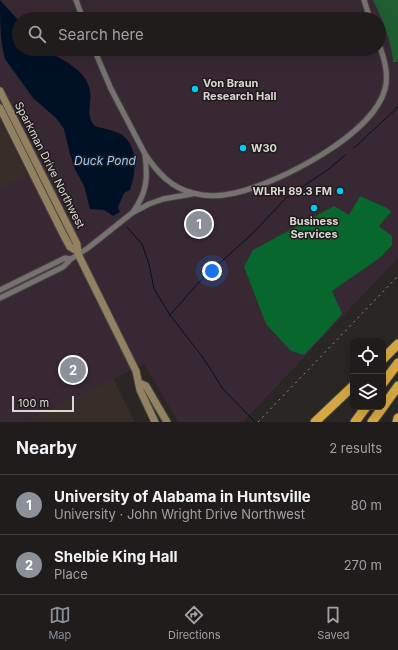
<!DOCTYPE html>
<html lang="en">
<head>
<meta charset="utf-8">
<style>
	body { margin:0; font-family:Inter,sans-serif; background:#2c2928; color:#f1f3f6 }
	.controls { position:absolute; right:12px; bottom:12px; display:grid; overflow:hidden; border-radius:8px; box-shadow:0 4px 16px #0002 }
	.controls button { width:36px; height:36px; display:grid; place-items:center; padding:0; border:0; border-bottom:1px solid #3c3a3a; background:#1f1c1b; color:#f1f3f6; font:20px sans-serif }
	.scale { position:absolute; left:12px; bottom:10px; width:62px; box-sizing:border-box; padding-left:4px; border:2px solid #d9d7d5; border-top:0; font-size:11px; line-height:14px; white-space:nowrap; color:#d9d7d5; -webkit-text-stroke:3px #1f1c1a; paint-order:stroke }
	.you { position:absolute; left:212px; top:271px; width:14px; height:14px; margin:-10px; border:3px solid #fff; border-radius:50%; background:#1a73e8; box-shadow:0 0 0 6px #1a73e833 }
	.badge { display:grid; place-items:center; width:26px; height:26px; border-radius:50%; background:#8c9099; color:#fff; font-size:13px; font-weight:700 }
	.pin { position:absolute; translate:-50% -50%; border:2px solid #fff; box-shadow:0 1px 4px #0006 }
	.list { margin:0; padding:0; list-style:none }
	h2 { display:flex; justify-content:space-between; align-items:center; height:52px; margin:0; padding:0 16px; font-size:17px }
	h2 small { font-size:13px; font-weight:400; color:#a1a1a3 }
	.list li { display:grid; grid-template-columns:26px 1fr auto; gap:12px; align-items:center; box-sizing:border-box; height:60px; padding:0 16px; border-top:1px solid #3c3a3a }
	.list b { display:block; font-size:15px; white-space:nowrap }
	.list p { margin:0; font-size:13px; white-space:nowrap; color:#a1a1a3 }
	.list em { font-size:13px; font-style:normal; color:#a1a1a3 }
	.icon { flex:none; width:22px; height:22px; fill:none; stroke:currentColor; stroke-width:2; stroke-linecap:round; stroke-linejoin:round }
	.map { position:relative; flex:none; width:398px; height:422px; overflow:hidden }
	.search { position:absolute; background:#1f1c1b; box-shadow:0 4px 16px #0002; left:12px; right:12px; top:12px; height:44px; display:flex; align-items:center; gap:10px; box-sizing:border-box; padding:0 14px; border-radius:22px; color:#a1a1a3; font-size:15px }
	.sheet { height:172px; background:#1f1c1b }
	nav { display:flex; justify-content:space-around; align-items:center; box-sizing:border-box; height:56px; border-top:1px solid #3c3a3a; background:#1f1c1b; font-size:11px; color:#a1a1a3 }
	nav a { display:grid; justify-items:center; gap:2px }
	nav .on { color:#8c9099 }
	.map>svg:first-child { display:block }
</style>
</head>
<body>
<div class="map">
<svg width="398" height="422" viewBox="0 0 398 422">
	<rect width="100%" height="100%" fill="#292624"/>
	<path fill="#372e2a" d="M0,120L28,175L0,190Z
		M113,378L135,422H23Z"/>
	<path fill="#372834" fill-rule="evenodd" d="M0,0H398V258L243,422H178L144,364L23,422H0V190L28,175L0,120ZM19,19H379V49H19Z"/>
	<path fill="#205e31" d="M373,0H398V62H393C392,41 382,19 373,0Z"/>
	<path fill="#08672c" d="M360,196L387,208L391,212L379,226L392,236V245L381,257L332,291L342,314L323,335L304,355L291,351L266,324L244,267L253,250L334,206L349,215Z"/>
	<path fill="#011125" d="M0,0L19,21V49C26,49 37,47 44,49C46,50 49,52 52,54C66,61 88,73 90,91C92,103 85,116 95,126C103,129 115,130 122,135C139,147 136,173 130,190L124,193L118,207L120,212L113,216C102,207 102,211 90,209L84,186L75,169L70,154L64,129L56,118L33,98L5,59C0,41 0,19 0,0Z"/>
	<g fill="none" stroke-linecap="round" stroke-linejoin="round">
		<path stroke="#011125" stroke-width="1" d="M354,148L398,107
			M127,227L142,244L149,264L154,289L170,315L201,355L213,373L222,388L255,422
			M170,315L200,281L254,232L287,197L329,169L345,155"/>
		<g stroke="#464341" stroke-width="7">
			<path id="minor" d="M76,0L83,19
				M364,0L370,19
				M94,49L111,89L145,154C157,172 171,188 193,193C207,197 222,196 235,193C279,183 373,135 385,89C389,74 384,58 379,44
				M133,212C147,192 148,179 145,155
				M0,290L65,258L71,259
				M0,298L63,267L71,259L88,248L132,213L149,204L163,199L192,194"/>
		</g>
		<g stroke="#464341" stroke-width="9">
			<path id="secondary" d="M0,91L77,244L78,254L136,371L140,390L155,422
				M0,108L63,234L70,247L77,251
				M139,383L146,386L167,422"/>
		</g>
		<g stroke="#464341" stroke-width="11">
			<path id="motorway" d="M383,359L398,344
				M383,383L398,363
				M383,407L398,386
				M315,422L353,386
				M355,422L366,407
				M372,422L383,407
				M397,422L398,418"/>
		</g>
		<use href="#minor" stroke="#767270" stroke-width="5"/>
		<use href="#secondary" stroke="#938262" stroke-width="7"/>
		<use href="#motorway" stroke="#d6a842" stroke-width="9"/>
		<path stroke="#918f8d" stroke-width="1" stroke-dasharray="2 4" stroke-linecap="butt" d="M258,422L398,276"/>
	</g>
	<g fill="#00cbf8" stroke="#1f1c1a" stroke-width="1.5">
		<circle cx="195" cy="89" r="4"/>
		<circle cx="243" cy="148" r="4"/>
		<circle cx="340" cy="191" r="4"/>
		<circle cx="314" cy="208" r="4"/>
	</g>
	<g text-anchor="middle" stroke-width="3" stroke-linejoin="round" paint-order="stroke">
		<g font-size="11" font-weight="bold" fill="#d9d7d5" stroke="#1f1c1a" text-anchor="start">
			<text x="203" y="87">Von Braun<tspan x="203" dy="13">Research Hall</tspan></text>
			<text x="251" y="152">W30</text>
			<text x="332" y="195" text-anchor="end">WLRH 89.3 FM</text>
			<text x="314" y="225" text-anchor="middle">Business<tspan x="314" dy="13">Services</tspan></text>
		</g>
		<g font-size="11" fill="#d9d7d5" stroke="#1f1c1a">
			<text transform="translate(50 165) rotate(63)" y="4">Sparkman Drive Northwest</text>
		</g>
		<g font-size="12" font-style="italic" fill="#99c9ff" stroke="#1f1c1a">
			<text x="105" y="165">Duck Pond</text>
		</g>
	</g>
</svg>
<div class="controls">
<button><svg class="icon" aria-label="locate" viewBox="0 0 24 24"><circle cx="12" cy="12" r="6"/><path d="M12 2v4M12 18v4M2 12h4M18 12h4"/></svg></button>
<button><svg class="icon" aria-label="layers" viewBox="0 0 24 24"><path d="M12 4l9 5-9 5-9-5zM3 14l9 5 9-5"/></svg></button>
</div>
<div class="scale">100 m</div>
<div class="you"></div>
<div class="pin badge" style="left:199px;top:224px">1</div>
<div class="pin badge" style="left:73px;top:370px">2</div>
<div class="search"><svg class="icon" aria-label="search" viewBox="0 0 24 24"><circle cx="10" cy="10" r="6"/><path d="M15 15l6 6"/></svg>Search here</div>
</div>
<section class="sheet">
<h2>Nearby<small>2 results</small></h2>
<ul class="list">
<li><span class="badge">1</span><div><b>University of Alabama in Huntsville</b><p>University · John Wright Drive Northwest</p></div><em>80 m</em></li>
<li><span class="badge">2</span><div><b>Shelbie King Hall</b><p>Place</p></div><em>270 m</em></li>
</ul>
</section>
<nav>
<a class="on"><svg class="icon" aria-label="map" viewBox="0 0 24 24"><path d="M3 6l6-2 6 2 6-2v14l-6 2-6-2-6 2zM9 4v14M15 6v14"/></svg>Map</a>
<a><svg class="icon" aria-label="directions" viewBox="0 0 24 24"><path d="M12 3l9 9-9 9-9-9zM9 14v-3h6M13 9l2 2-2 2"/></svg>Directions</a>
<a><svg class="icon" aria-label="saved" viewBox="0 0 24 24"><path d="M7 4h10v16l-5-4-5 4z"/></svg>Saved</a>
</nav>
</body>
</html>
